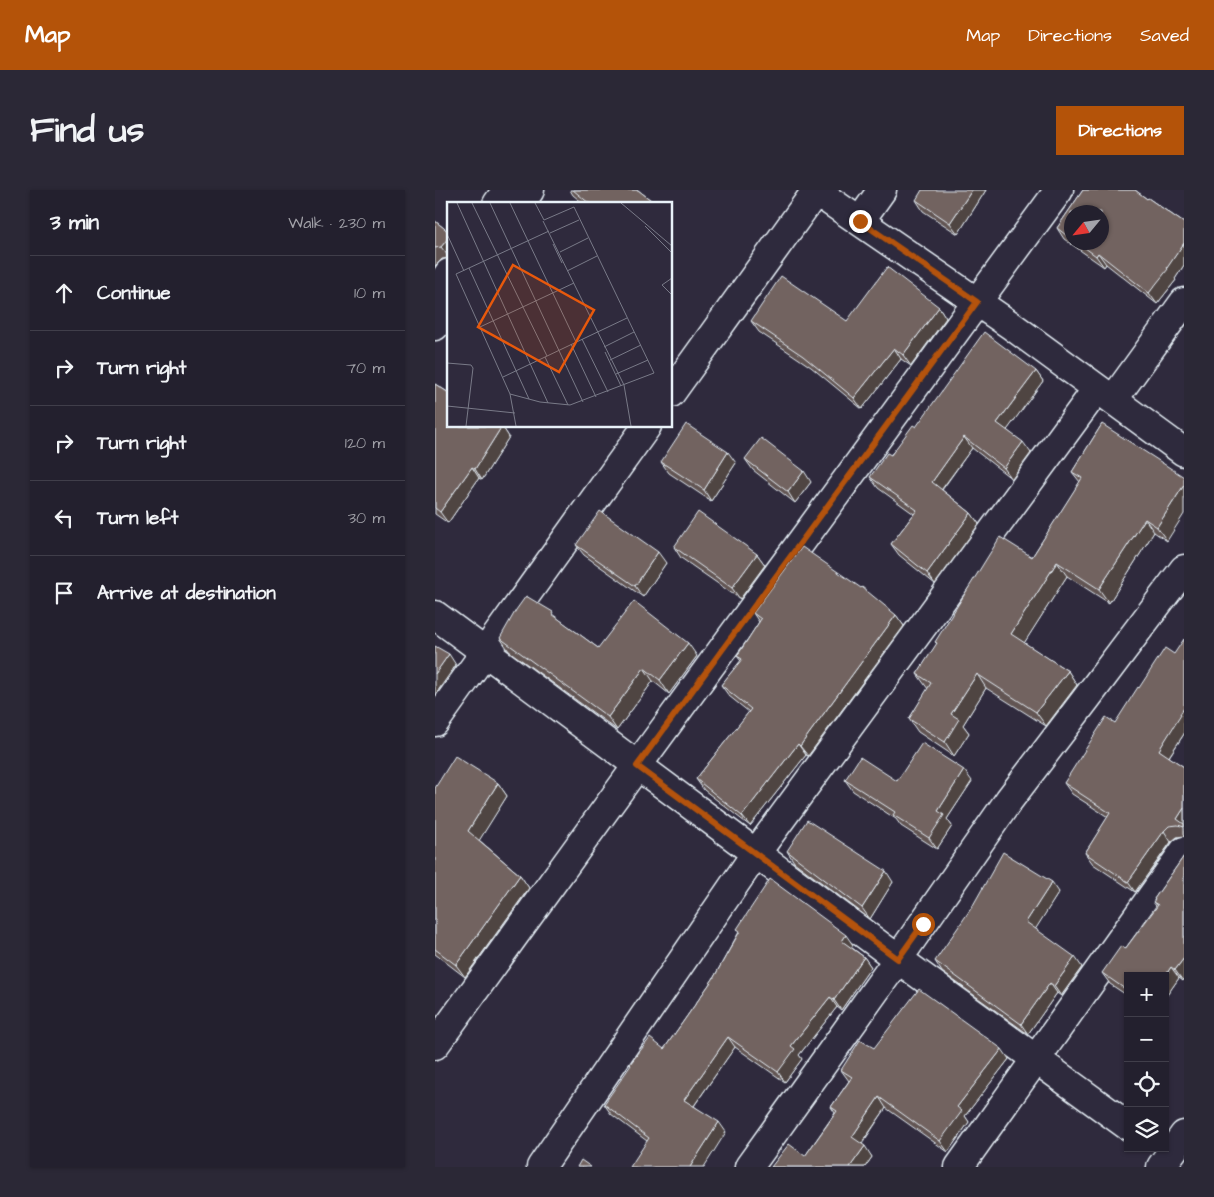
<!DOCTYPE html>
<html lang="en">
<head>
<meta charset="utf-8">
<style>
	body { margin:0; font-family:"Architects Daughter",sans-serif; background:#2b2836; color:#f1f3f6 }
	.controls { position:absolute; right:15px; bottom:15px; display:grid; overflow:hidden; border-radius:0px; box-shadow:0 1px 4px #0004 }
	.controls button { width:45px; height:45px; display:grid; place-items:center; padding:0; border:0; border-bottom:1px solid #403e4a; background:#23202e; color:#f1f3f6; font:25px sans-serif }
	.compass { position:absolute; left:629px; top:15px; width:45px; height:45px; border-radius:50%; background:#23202e; box-shadow:0 1px 4px #0004; rotate:241deg }
	.stop { position:absolute; width:15px; height:15px; margin:-11px; border:4px solid #b45309; border-radius:50%; background:#fff }
	.stop.end { background:#b45309; border-color:#fff; box-shadow:0 1px 5px #0008 }
	.list { margin:0; padding:0; list-style:none }
	h2 { display:flex; justify-content:space-between; align-items:center; height:65px; margin:0; padding:0 20px; font-size:21px }
	h2 small { font-size:16px; font-weight:400; color:#a3a3aa }
	.list li { display:grid; grid-template-columns:32px 1fr auto; gap:15px; align-items:center; box-sizing:border-box; height:75px; padding:0 20px; border-top:1px solid #403e4a }
	.list b { display:block; font-size:19px; white-space:nowrap }
	.list em { font-size:16px; font-style:normal; color:#a3a3aa }
	.icon { flex:none; width:28px; height:28px; fill:none; stroke:currentColor; stroke-width:2; stroke-linecap:round; stroke-linejoin:round }
	.map { position:relative; flex:none; width:749px; height:977px; overflow:hidden; border-radius:0px }
	header { display:flex; align-items:center; gap:30px; box-sizing:border-box; height:70px; padding:0 25px; background:#b45309; color:#fff }
	header strong { font-size:24px }
	nav { display:flex; gap:28px; margin-inline-start:auto; font-size:18px }
	.intro { display:flex; align-items:center; justify-content:space-between; box-sizing:border-box; height:120px; padding:0 30px }
	h1 { margin:0; font-size:35px }
	.button { padding:12px 22px; border-radius:0px; background:#b45309; color:#fff; font-size:18px; font-weight:700 }
	main { display:flex; gap:30px; padding:0 30px }
	aside { flex:1; background:#23202e; border-radius:0px; box-shadow:0 1px 4px #0004 }
	.map>svg:first-child { display:block }
</style>
</head>
<body>
<header>
<strong>Map</strong>
<nav><a>Map</a><a>Directions</a><a>Saved</a></nav>
</header>
<div class="intro"><h1>Find us</h1><a class="button">Directions</a></div>
<main>
<aside>
<h2>3 min<small>Walk · 230 m</small></h2>
<ul class="list">
<li><svg class="icon" aria-label="ahead" viewBox="0 0 24 24"><path d="M12 20V5M6 11l6-6 6 6"/></svg><div><b>Continue</b></div><em>10 m</em></li>
<li><svg class="icon" aria-label="right" viewBox="0 0 24 24"><path d="M7 20v-9h11M14 6l5 5-5 5"/></svg><div><b>Turn right</b></div><em>70 m</em></li>
<li><svg class="icon" aria-label="right" viewBox="0 0 24 24"><path d="M7 20v-9h11M14 6l5 5-5 5"/></svg><div><b>Turn right</b></div><em>120 m</em></li>
<li><svg class="icon" aria-label="left" viewBox="0 0 24 24"><path d="M17 20v-9H6M10 6l-5 5 5 5"/></svg><div><b>Turn left</b></div><em>30 m</em></li>
<li><svg class="icon" aria-label="arrive" viewBox="0 0 24 24"><path d="M6 21V4h12l-3 4 3 4H6"/></svg><div><b>Arrive at destination</b></div></li>
</ul>
</aside>
<div class="map">
<svg width="749" height="977" viewBox="0 0 749 977">
	<rect width="100%" height="100%" fill="#2f2a3d"/>
	<filter id="ink" filterUnits="userSpaceOnUse"><feTurbulence type="fractalNoise" baseFrequency=".02" numOctaves="2"/><feDisplacementMap in="SourceGraphic" scale="10" xChannelSelector="R" yChannelSelector="G"/><feConvolveMatrix kernelMatrix="1 2 1 2 8 2 1 2 1" color-interpolation-filters="sRGB"/></filter>
	<g filter="url(#ink)">
		<g fill="none" stroke-linecap="round" stroke-linejoin="round">
			<g stroke="#e8f1f8" stroke-width="31">
				<path id="street" d="M379,0L577,136L749,262
					M62,14L72,0
					M86,14L95,0
					M425,31L447,0
					M0,103L14,83
					M0,136L14,116
					M236,203L381,1
					M678,210L749,112
					M0,425L463,769L693,936
					M0,532L212,236
					M0,855L202,576L624,0
					M106,977L321,663L662,199
					M314,977L463,769L574,610L651,509L749,379
					M524,977L749,661
					M726,977L749,945"/>
			</g>
			<use href="#street" stroke="#2f2a3d" stroke-width="28"/>
		</g>
		<path fill="#625553" stroke="#e8f1f8" fill-rule="evenodd" d="M135,0H203L221,14H149L138,5Z
			M551,0L523,44L488,21L481,10Z
			M648,0H700L712,9L713,8L749,33V75L740,89L741,90L722,114L671,74L669,77L629,49L622,38ZM636,22H666V52H636Z
			M0,31L14,42V68L7,69L0,76Z
			M504,117L511,128L476,176L466,169L427,219L376,177L324,142L316,131H412Z
			M601,181L608,191L572,240L596,263L577,289L537,258L507,300L536,323L544,334L500,394L464,365L456,354L479,324L443,298L435,287L481,237Z
			M0,194L67,236L74,247L47,290L44,288L13,333L0,324Z
			M667,234L732,351L719,342L674,413L632,386L589,453L633,481L642,495L611,536L551,498L528,535L534,543L519,566L483,542L474,529L493,499L482,484L502,454L500,452L597,367L645,292L637,282Z
			M310,269L376,292L360,313L318,280Z
			M226,272L301,273L276,311L234,283Z
			M141,355L231,373L208,407L149,365Z
			M239,357L322,364L330,375L305,409L246,368Z
			M318,423L461,425L469,436L373,566L371,565L315,636L269,600L261,589L314,522L294,506L286,495L306,471L302,466L324,432Z
			M122,428L163,458L262,466L234,504L218,491L182,540L74,461L65,448Z
			M680,533L749,544L734,567L749,577V646L742,647L736,652L700,702L658,674L650,663L673,627L637,604L629,593Z
			M410,590L462,591H537L512,629L517,636L502,659L466,636L461,629L418,601Z
			M63,593L72,606L44,650L85,685L94,698L30,787L0,764V598Z
			M352,661L458,692L435,729L359,672Z
			M749,666V789L748,791L744,788L730,808V786H693V806L675,794L667,783L690,759L721,716L718,712L720,710L719,709Z
			M624,702L600,739L647,777L626,806L622,803L593,844L507,782L500,771Z
			M302,739L418,755L416,757L429,767L436,777L406,820L402,817L364,865L367,869L350,892L300,857L259,916L291,942L212,951L176,924L169,914L229,859L278,789L304,742Z
			M439,858L574,869L530,926L534,932L513,962L451,918L427,954L437,967L430,977H336L370,966L400,923L396,917L414,891L406,880Z"/>
		<path fill="#504543" stroke="#e8f1f8" d="M537,0H551L523,44L515,33Z
			M14,47V67L6,57Z
			M749,53V75L740,89L741,90L722,114L714,103Z
			M663,63L671,74L669,77L661,66Z
			M504,117L511,128L476,176L468,165Z
			M459,158L466,169L427,219L419,208Z
			M601,181L608,191L570,243L562,233Z
			M67,236L74,247L47,290L40,279Z
			M529,247L537,258L504,303L497,292Z
			M588,252L596,263L577,289L569,278Z
			M293,262L301,273L276,311L269,300Z
			M37,277L44,288L13,333L5,322Z
			M369,281L376,292L360,313L353,302Z
			M749,295V324L732,351L722,337Z
			M536,323L544,334L500,394L492,383Z
			M710,329L719,342L674,413L664,399Z
			M223,362L231,373L208,407L200,396Z
			M322,364L330,375L305,409L297,398Z
			M622,372L632,386L586,458L576,444Z
			M461,425L469,436L373,566L365,556Z
			M253,453L262,466L234,504L225,490Z
			M14,464L21,475L0,505V484Z
			M209,478L218,491L182,540L173,527Z
			M633,481L642,495L611,536L601,522Z
			M542,484L551,498L528,535L534,543L519,566L510,552L516,524Z
			M749,518V544L731,571L724,560Z
			M363,554L371,565L315,636L307,626Z
			M529,580L537,591L512,629L517,636L502,659L494,648L503,621Z
			M63,593L72,606L42,654L33,641Z
			M749,618V637L742,629Z
			M729,641L736,652L700,702L693,692Z
			M451,681L458,692L435,729L427,718Z
			M85,685L94,698L30,787L21,775Z
			M617,692L624,702L598,743L591,732Z
			M411,745L418,755L414,761L407,751Z
			M429,767L436,777L406,820L399,810Z
			M640,767L647,777L626,806L619,796Z
			M749,768V789L748,791L740,780Z
			M736,777L744,788L730,808V786Z
			M615,793L622,803L593,844L586,834Z
			M395,807L402,817L364,865L367,869L350,892L343,882L356,856Z
			M293,847L300,857L256,920L249,910Z
			M567,859L574,869L530,926L534,932L513,962L505,951L522,917Z
			M444,907L451,918L424,957L417,947Z
			M284,932L291,942L269,977H255Z
			M430,956L437,967L430,977H415Z"/>
		<path fill="#726360" stroke="#e8f1f8" d="M138,0H203L221,14H155Z
			M487,0H537L515,33L481,10Z
			M648,0H700L712,9L713,8L749,33V53L732,78L733,79L714,103L663,63L661,66L642,52H666V22H636V49L622,38Z
			M0,31L14,42V47L6,57L0,58Z
			M452,77L504,117L468,165L459,158L419,208L368,166L316,131L346,86L412,131Z
			M549,142L601,181L562,233L588,252L569,278L529,247L497,292L536,323L492,383L456,354L482,320L435,287L452,263L456,265L478,235L481,237Z
			M0,194L14,203V236H67L40,279L37,277L5,322L0,318Z
			M251,234L293,262L269,300L226,272Z
			M667,234L749,287V295L722,337L710,329L664,399L622,372L576,444L633,481L601,522L542,484L516,524L524,529L510,552L474,529L496,493L482,484L502,453L500,452L565,347L597,367L647,288L637,282Z
			M326,248L369,281L353,302L310,269Z
			M165,321L223,362L200,396L141,355Z
			M263,322L322,364L297,398L239,357Z
			M367,357L426,398L427,397L461,425L365,556L363,554L307,626L261,589L316,519L286,495L307,469L302,466L326,429L318,423Z
			M91,406L118,422L117,424L163,458L199,411L253,453L225,490L209,478L173,527L65,448L81,420Z
			M749,449V518L745,524L746,525L724,560L749,577V618L742,629L749,634V637L743,635L734,636L729,641L693,692L650,663L675,623L629,593L671,527L680,533L703,497L704,498L730,458L739,464Z
			M0,456L14,464L0,484Z
			M487,553L529,580L503,621L509,625L494,648L458,625L460,622L410,590L425,567L462,591Z
			M20,566L63,593L33,641L85,685L21,775L0,759V598Z
			M372,630L451,681L427,718L352,661Z
			M568,662L617,692L591,732L640,767L619,796L615,793L586,834L500,771L537,717Z
			M749,666V768L740,780L736,777L730,786H693V801L667,783L686,756L690,759L723,715L718,712L720,709H719Z
			M335,689L411,745L407,751L429,767L399,810L395,807L356,856L360,859L343,882L293,847L249,910L284,932L255,977H195L214,948L169,914L196,875L195,874L215,848L229,859L278,789L305,741L302,739Z
			M484,799L567,859L522,917L527,921L505,951L444,907L417,947L430,956L415,977H336L354,954L370,966L402,921L396,917L417,887L406,880L425,850L439,858Z
			M146,970L156,977H142Z"/>
	</g>
	<g fill="none" stroke-linecap="round" stroke-linejoin="round" filter="url(#ink)">
		<path stroke="#b45309" stroke-width="6" d="M425,31L542,112L202,576L463,769L488,734"/>
	</g>
	<g transform="translate(12 12)">
		<rect width="225" height="225" fill="#2f2a3d"/>
		<path fill="none" stroke="#797a88" stroke-width="1" d="M10,1L101,201M25,1L100,154M43,1L136,200M63,1L129,140M174,1L225,44M96,19L177,183L184,224M198,24L225,51M103,31L132,18M0,32L17,69M106,42L115,61M113,50L141,36M22,66L82,197M120,69L150,54M225,76L215,83L225,93M33,125L127,81M0,135V188M135,137L161,190M124,142L149,195M157,145L187,130M158,150L174,184M98,155L121,203M163,158L194,143M0,161L24,163L26,166L19,224M169,172L201,158M56,175L180,116M63,192L93,200L123,203L207,171L127,5L97,18L88,1M0,204L68,211M69,224L63,192L9,72L102,29"/>
		<path fill="#e8590c" fill-opacity="0.15" stroke="#e8590c" stroke-width="2.5" d="M66,63L147,108L112,170L31,125Z"/>
		<rect width="225" height="225" fill="none" stroke="#e8f1f8" stroke-width="2.5"/>
	</g>
</svg>
<div class="controls">
<button>+</button>
<button>−</button>
<button><svg class="icon" aria-label="locate" viewBox="0 0 24 24"><circle cx="12" cy="12" r="6"/><path d="M12 2v4M12 18v4M2 12h4M18 12h4"/></svg></button>
<button><svg class="icon" aria-label="layers" viewBox="0 0 24 24"><path d="M12 4l9 5-9 5-9-5zM3 14l9 5 9-5"/></svg></button>
</div>
<svg class="compass" viewBox="-18 -18 36 36"><path d="M0-13l5 13h-10z" fill="#e53935"/><path d="M0 13l5-13h-10z" fill="#a3a3aa"/></svg>
<div class="stop" style="left:488px;top:734px"></div>
<div class="stop end" style="left:425px;top:31px"></div>
</div>
</main>
</body>
</html>
